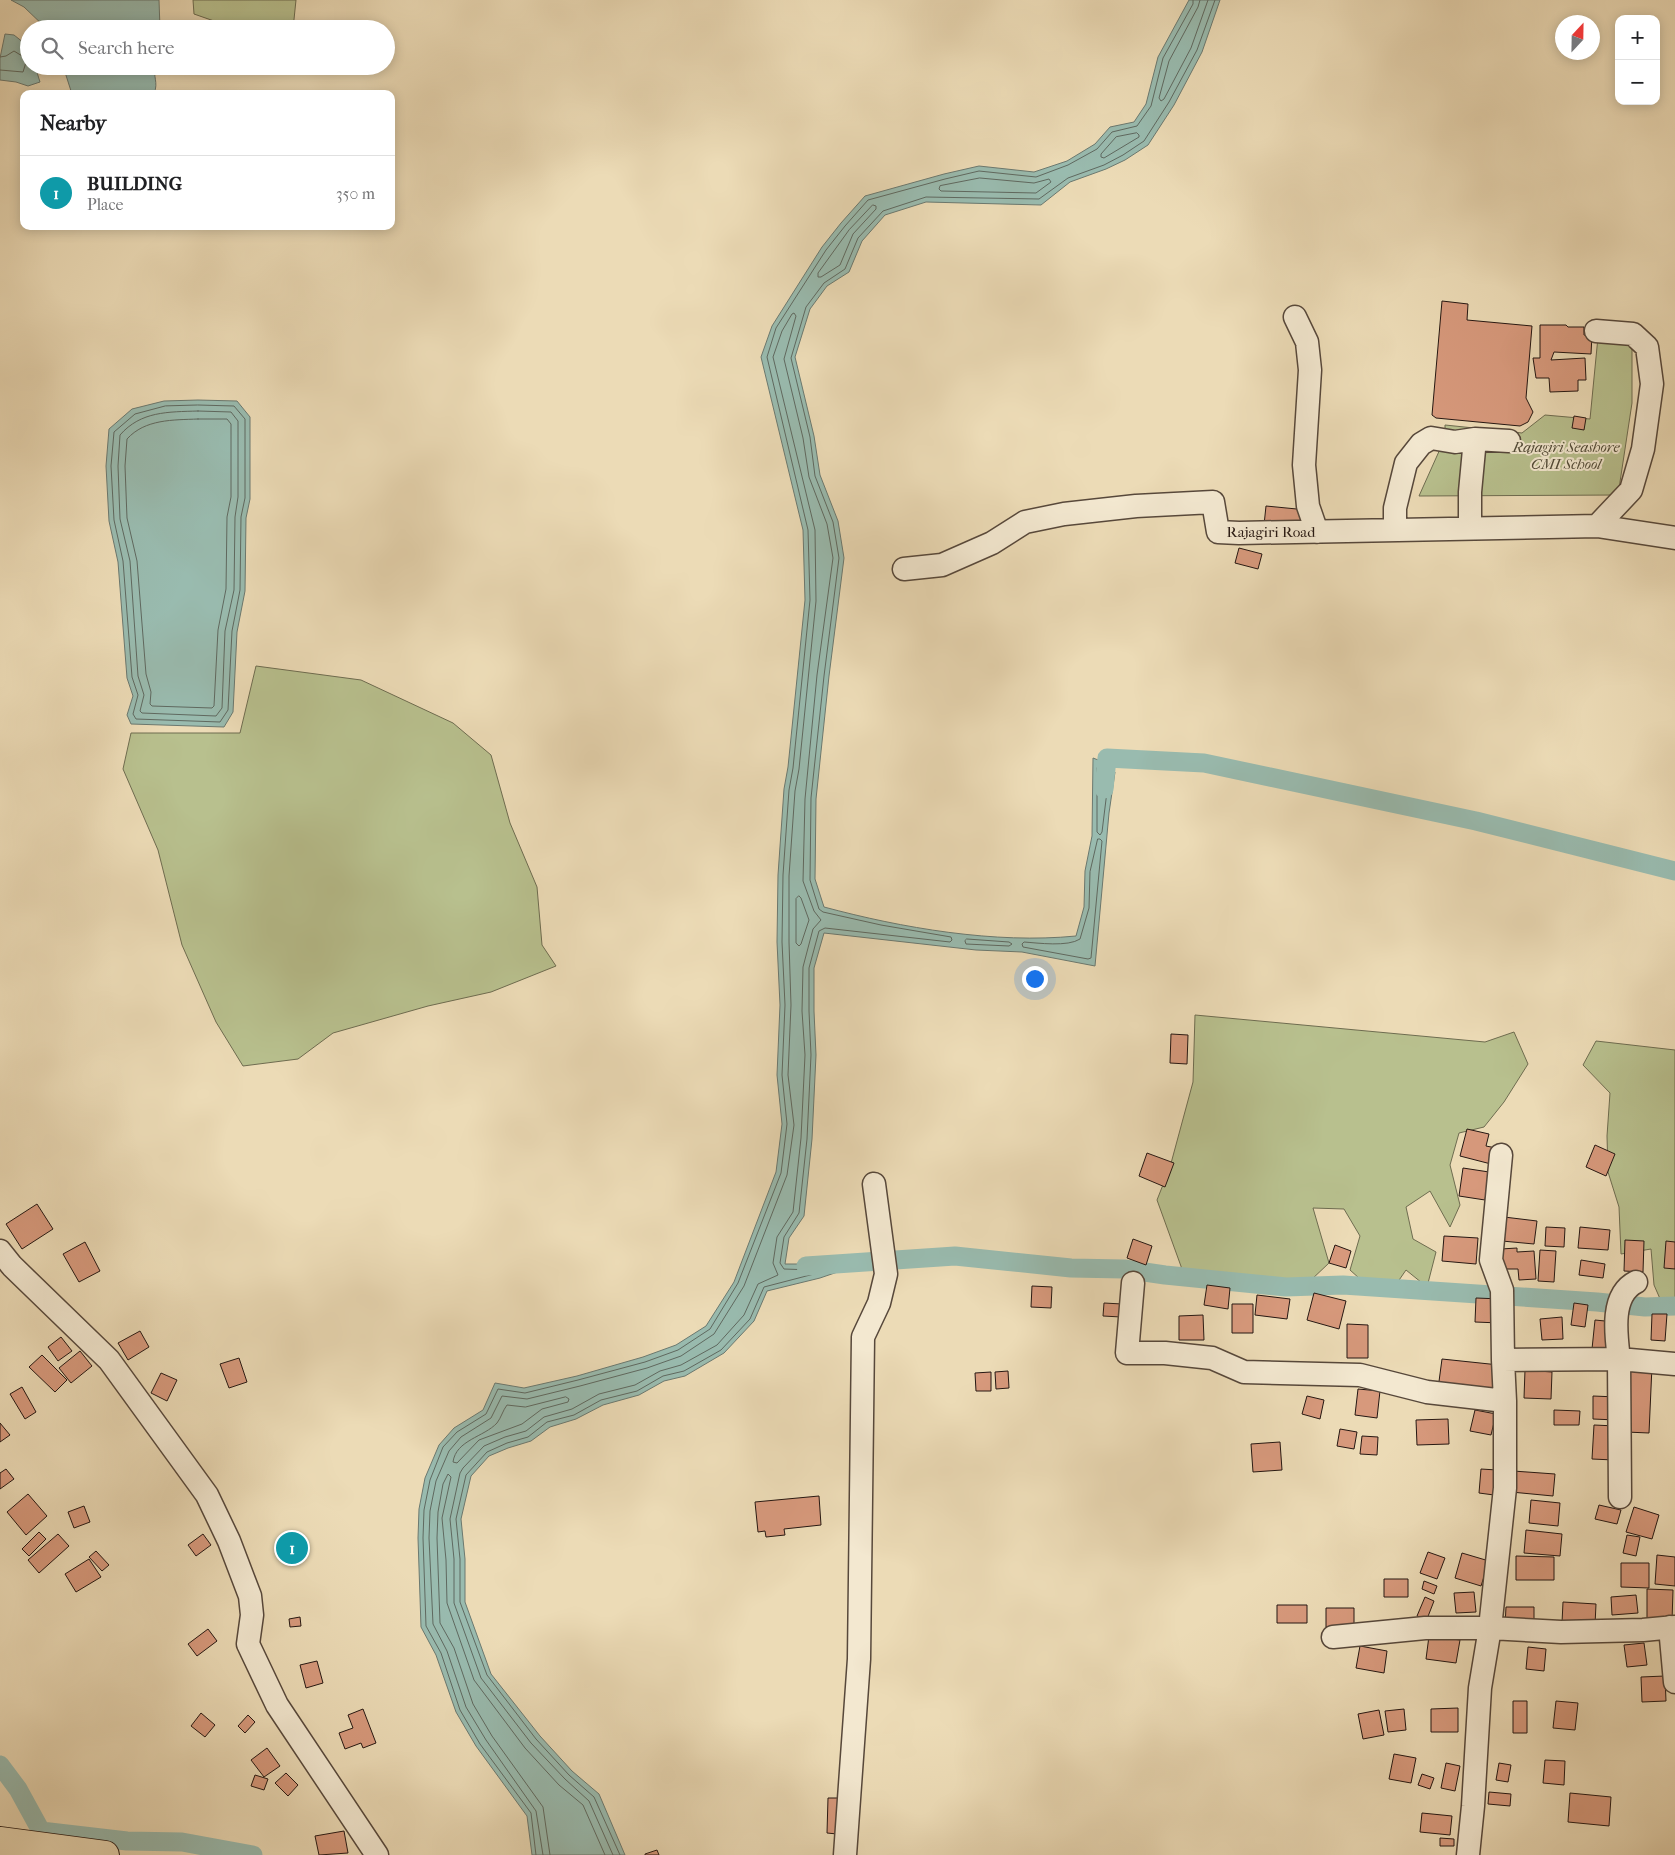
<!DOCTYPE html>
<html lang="en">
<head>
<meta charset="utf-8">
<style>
	body { margin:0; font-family:"IM FELL French Canon",serif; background:#f2f2f2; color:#202124 }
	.controls { position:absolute; right:15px; top:15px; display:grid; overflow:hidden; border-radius:10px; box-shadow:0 2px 12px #0003 }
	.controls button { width:45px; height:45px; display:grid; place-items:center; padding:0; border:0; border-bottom:1px solid #e0e0e0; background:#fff; color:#202124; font:25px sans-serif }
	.compass { position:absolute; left:1555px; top:15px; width:45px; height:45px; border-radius:50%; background:#fff; box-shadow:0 2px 12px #0003; rotate:22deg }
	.you { position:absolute; left:1034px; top:978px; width:18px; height:18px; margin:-12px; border:4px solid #fff; border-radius:50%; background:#1a73e8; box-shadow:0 0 0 8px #1a73e833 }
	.badge { display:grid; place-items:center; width:32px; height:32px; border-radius:50%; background:#8f2418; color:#fff; font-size:16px; font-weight:700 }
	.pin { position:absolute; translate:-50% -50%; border:2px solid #fff; box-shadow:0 1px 5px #0006 }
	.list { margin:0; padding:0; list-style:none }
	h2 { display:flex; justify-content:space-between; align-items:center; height:65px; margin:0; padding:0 20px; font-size:21px }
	h2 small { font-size:16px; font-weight:400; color:#757577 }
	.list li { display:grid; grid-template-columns:32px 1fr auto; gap:15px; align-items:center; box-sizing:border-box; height:75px; padding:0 20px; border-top:1px solid #e0e0e0 }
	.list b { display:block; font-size:19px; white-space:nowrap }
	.list p { margin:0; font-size:16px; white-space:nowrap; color:#757577 }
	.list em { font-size:16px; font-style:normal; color:#757577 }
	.icon { flex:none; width:28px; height:28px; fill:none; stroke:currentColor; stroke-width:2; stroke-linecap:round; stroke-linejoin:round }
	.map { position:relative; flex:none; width:1675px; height:1855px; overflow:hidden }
	.search { position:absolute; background:#fff; box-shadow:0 2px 12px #0003; left:20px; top:20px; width:375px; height:55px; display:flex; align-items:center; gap:12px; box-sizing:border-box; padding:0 18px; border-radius:28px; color:#757577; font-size:19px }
	.panel { position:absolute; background:#fff; box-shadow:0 2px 12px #0003; left:20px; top:90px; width:375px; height:140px; border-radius:10px }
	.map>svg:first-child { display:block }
</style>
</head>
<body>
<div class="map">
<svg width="1675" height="1855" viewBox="0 0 1675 1855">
	<rect width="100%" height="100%" fill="#ecdbb6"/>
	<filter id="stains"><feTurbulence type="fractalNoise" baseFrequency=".004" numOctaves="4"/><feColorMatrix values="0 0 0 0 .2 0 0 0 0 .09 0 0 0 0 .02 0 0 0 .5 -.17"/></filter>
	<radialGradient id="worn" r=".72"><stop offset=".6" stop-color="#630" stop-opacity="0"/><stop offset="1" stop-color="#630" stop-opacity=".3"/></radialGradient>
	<path fill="#b8c08e" stroke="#6e6c50" d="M193,0H296L293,29H237L194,14Z
		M1632,336V403L1618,495L1419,496L1445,438V425L1522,433L1545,415L1590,419L1598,337Z
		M256,666L361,680L453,723L491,755L510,823L537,887L542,945L556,966L491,992L428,1006L333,1033L298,1059L243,1066L216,1022L182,945L158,850L123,769L131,733H240Z
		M1195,1015L1485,1042L1514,1032L1528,1064L1504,1102L1484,1127L1459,1133L1450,1165L1460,1205L1450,1227L1430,1191L1406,1207L1413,1239L1436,1252L1427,1287L1406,1270L1395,1286L1369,1287L1350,1270L1360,1236L1344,1209L1313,1208L1329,1263L1310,1281C1268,1280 1223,1280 1182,1269L1157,1200L1170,1167L1193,1082Z
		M1596,1041L1675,1050V1299L1661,1301L1654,1285L1651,1249L1621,1254L1619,1207L1608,1172L1607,1136L1610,1093L1583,1065Z"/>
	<path fill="#99bbaf" stroke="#6b7970" d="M11,0H159L160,29H47L24,7Z
		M1189,0H1220L1202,52L1174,105L1148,145L1125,160L1106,169L1070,182L1041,205L926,202L885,215L862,241L849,272L827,286L810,309L795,357L814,436L820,475L838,521L844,558L829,676L816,799L815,879L824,907C902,928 995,944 1076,936L1084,907L1085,871L1092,836L1093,758L1106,763L1115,772L1109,813L1095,966L1022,952L976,950L824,933L814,968V1011L816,1055L812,1139L804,1216L789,1238L785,1264H861L820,1278L767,1291L754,1321L724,1353L685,1376L664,1381L639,1395L603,1405L576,1419L550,1427L531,1441L508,1448L489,1456L471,1476L461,1519L465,1559V1602L491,1674L540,1736L572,1771L599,1794L625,1855H532L527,1816L476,1746L456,1712L436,1655L421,1627L418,1538L419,1509L425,1478L439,1445L454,1428L483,1410L495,1383L524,1388L577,1376L643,1357L676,1345L706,1326L734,1282L776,1172L782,1124L777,1075L780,1005L777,942L778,875L784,789L788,767L805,600L803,530L761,357L772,326L822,247L841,223L865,196L944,174L979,166L1034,172L1067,161L1095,144L1110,127L1134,122L1146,104L1158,57Z
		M5,34L14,35L29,47V66H35L40,82L28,86L16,82L0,80V58Z
		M63,66H156C152,77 159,81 154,94H72Z
		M198,400L237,401L250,417V499L246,518L245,591L237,632L233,712L224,727L131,724L127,715L133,696L127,678L118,562L109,521L106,466L109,429L132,409L164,401Z"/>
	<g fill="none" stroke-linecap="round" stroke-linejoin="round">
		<path stroke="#5f6960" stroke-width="1" d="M1200,0L1198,7L1169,61L1159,98L1161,101L1164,99L1191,48L1208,0
			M0,57L6,56L14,51L27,59L23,72L0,70
			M1137,133L1139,135V137L1104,158L1101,157V154L1116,137Z
			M980,178L1034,183L1049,179L1051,182L1036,193L941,191L939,189L940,186Z
			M873,205L876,206V209L853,234L840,265L821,277H818V273L849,230Z
			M198,405L234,406L245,419V498L241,517L240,590L232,631L228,710L220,722L136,719L133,714L138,695L132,677L123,561L114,520L111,466L114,432L135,414L165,406Z
			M198,411L231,412L238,421V497L235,517L234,590L225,631L222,708L216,716L142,713L140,711L144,695L138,676L130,561L120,519L118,466L120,435C141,411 168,412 198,411Z
			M198,419H227L231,424V497L227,517L226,589L218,630L214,706L212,708L152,706L150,704L151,692L146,674L137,561L127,518L125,466L127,439C145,419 173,420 198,419Z
			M1100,766L1104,768L1109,775L1102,832L1100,835L1097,832V768Z
			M1098,839H1100L1102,841L1091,958L1088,959L1023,947L1022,944L1024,942C1038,943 1068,947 1080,939L1089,908L1090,872Z
			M799,896L801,898L809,920L801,944L799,946L796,943V899Z
			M967,939L1009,942L1012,944L1009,946L966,944L965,941Z
			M566,1397L569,1399L568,1402L542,1409L522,1424L479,1440L457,1463L453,1462C456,1440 484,1437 497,1423C501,1418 503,1410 507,1405L525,1407Z
			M536,1855L531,1813L480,1744L460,1710L441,1653L426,1626L423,1538L424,1510L430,1480L443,1447L457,1432L486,1414L498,1389L525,1393L578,1380L645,1362L678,1350L710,1329L738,1283L781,1173L787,1124L782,1075L785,1005L782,942L783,875L789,790L793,768L810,600L808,530L767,357L776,328L826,250L845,226L868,200L945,179L979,171L1036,177L1068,165L1097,149L1112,132L1137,126L1151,106L1163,58L1193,4V0
			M543,1855L536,1811L486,1740L466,1707L447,1651L433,1624L429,1538L430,1511L436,1481L449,1451L461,1437L491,1418L502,1396L527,1399L580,1386L647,1368L681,1356L714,1334L744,1286L787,1175L794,1125L788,1075L791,1005L789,942V876L795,791L799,769L816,601L815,530L773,357L782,331L792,314L794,313L796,316L784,359L803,438L809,477L827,524L833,558L817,675L805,799L803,881L814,911L821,920L813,929L803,967L802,1011L805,1055L801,1138L793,1212L777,1237L773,1263L778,1275L758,1284L744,1315L717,1345L681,1365L660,1371L635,1385L599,1394L572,1409L544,1417L526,1431L505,1437L484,1446L463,1468L460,1473L450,1519L454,1559V1603L481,1678L531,1743L565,1779L589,1801L613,1855
			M550,1855L543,1807L492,1736L473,1704L454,1648L440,1623L437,1538L438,1512L443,1484L448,1474L451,1477L442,1518L446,1560L447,1603L474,1680L525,1748L559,1785L583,1805L605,1855
			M620,1855L594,1797L569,1775L536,1739L487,1675L460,1602V1559L456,1519L466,1475L487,1452L507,1443L528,1437L547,1422L574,1415L601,1400L637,1391L663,1376L684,1371L721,1350L750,1319L764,1287L814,1274L812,1270L784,1269L780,1263L784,1237L799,1213L807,1139L811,1055L809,1011V968L819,931L825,928L950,942L952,940L951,937L881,925L823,912L819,909L810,880L811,798L824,676L839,558L833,522L815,476L810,437L791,358L806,307L824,283L845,269L858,238L883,211L926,197L1039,199L1068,178L1104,165L1123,155L1144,141L1169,102L1197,50L1215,0"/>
		<path stroke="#99bbaf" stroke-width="19" d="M1104,789L1107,758L1204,763L1476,821L1675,871
			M806,1266L955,1256L1071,1268L1124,1269L1165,1275L1286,1287L1343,1285L1597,1302L1645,1307L1675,1306
			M0,1765L18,1789L41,1831L127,1841L182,1842L253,1855"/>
	</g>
	<path fill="#d7997c" stroke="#251712" d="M1442,301L1468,304L1467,320L1532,326L1526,398L1533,412L1528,422L1520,426L1436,418L1432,415Z
		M1540,325H1566L1568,327H1584V335H1592L1591,354L1554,352L1551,360L1585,358L1586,380H1578V391L1550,392L1549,378H1536L1533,358H1540Z
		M1574,416L1586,418L1584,430L1572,428Z
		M1266,506L1307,510L1305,530L1264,525Z
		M1239,548L1262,554L1258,569L1235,563Z
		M1171,1034L1188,1035L1187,1064L1170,1063Z
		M1467,1129L1489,1134L1486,1146L1496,1148L1491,1164L1460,1156Z
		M1595,1145L1615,1154L1606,1176L1586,1167Z
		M1147,1153L1174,1163L1165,1187L1139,1176Z
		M1463,1168L1489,1172L1485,1200L1459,1196Z
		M37,1204L53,1229L22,1249L6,1224Z
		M1504,1217L1537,1221L1534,1244L1502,1241Z
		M1546,1227L1565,1228L1564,1247L1545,1246Z
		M1580,1227L1610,1230L1608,1250L1578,1248Z
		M1444,1236L1478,1238L1476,1264L1442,1261Z
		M1133,1239L1152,1246L1146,1265L1127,1258Z
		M1625,1240L1644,1241L1643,1272L1624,1271Z
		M1666,1241L1675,1242V1269L1664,1268Z
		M85,1242L100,1271L79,1282L63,1254Z
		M1335,1245L1351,1251L1346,1268L1329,1263Z
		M1517,1248V1252L1534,1251L1536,1279L1519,1280L1518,1269H1502L1501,1249Z
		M1540,1250L1556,1251L1554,1282L1538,1281Z
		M1581,1260L1605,1264L1603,1278L1579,1275Z
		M1207,1285L1230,1288L1228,1309L1204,1305Z
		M1032,1286L1052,1287L1051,1308L1031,1307Z
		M1314,1293L1346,1301L1339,1329L1307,1320Z
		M1257,1295L1290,1299L1287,1319L1255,1315Z
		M1476,1298L1501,1299L1500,1323L1475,1322Z
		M1104,1303L1122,1304L1121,1317L1103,1316Z
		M1574,1303L1588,1305L1585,1327L1571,1325Z
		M1232,1304H1253V1333H1232Z
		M1652,1314H1667L1665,1341L1651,1340Z
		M1203,1315L1204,1340H1179V1316Z
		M1562,1317L1563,1339L1542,1340L1540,1319Z
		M1595,1320L1615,1322L1612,1352L1592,1349Z
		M1347,1324L1368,1325V1358H1347Z
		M140,1331L149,1347L128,1360L118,1343Z
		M61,1337L72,1351L58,1361L48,1347Z
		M80,1351L92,1366L71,1383L59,1368Z
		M42,1355L67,1380L55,1392L29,1367Z
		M239,1358L247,1382L229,1388L220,1364Z
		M1442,1359L1499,1365L1496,1395L1438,1389Z
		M1630,1365L1652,1366L1649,1433L1626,1432Z
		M1525,1370L1552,1372L1551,1399L1524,1398Z
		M1008,1371L1009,1388L996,1389L995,1372Z
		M991,1372V1391H976L975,1373Z
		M161,1373L177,1380L167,1401L151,1393Z
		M22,1387L36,1412L25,1419L10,1394Z
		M1358,1389L1380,1391L1377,1418L1355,1415Z
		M1307,1396L1324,1400L1320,1419L1302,1414Z
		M1593,1396L1617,1397L1616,1420L1593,1419Z
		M1475,1410L1496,1414L1491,1435L1470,1431Z
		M1554,1410L1580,1411L1579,1425H1554Z
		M1448,1419L1449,1444L1417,1445L1416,1420Z
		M0,1423L10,1435L0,1442Z
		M1594,1425L1616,1426L1614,1460L1592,1459Z
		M1340,1429L1357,1432L1354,1449L1337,1446Z
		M1362,1436L1378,1437L1377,1455L1360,1454Z
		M1280,1442L1282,1470L1253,1472L1251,1444Z
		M6,1469L14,1479L0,1489V1473Z
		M1481,1469L1497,1470L1494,1495L1479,1493Z
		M1513,1471L1555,1474L1553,1496L1511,1492Z
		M28,1494L47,1516L26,1535L7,1512Z
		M819,1496L821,1525L784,1529L785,1535L766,1537L765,1531L758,1532L755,1502Z
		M1531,1500L1560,1503L1558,1526L1529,1523Z
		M1599,1505L1621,1510L1617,1524L1595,1519Z
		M84,1506L90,1522L74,1528L68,1512Z
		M1634,1507L1659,1515L1652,1539L1626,1532Z
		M1526,1530L1562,1534L1560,1556L1524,1553Z
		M39,1532L46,1539L29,1556L22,1549Z
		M58,1534L69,1546L39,1573L28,1560Z
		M203,1534L211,1545L196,1556L188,1545Z
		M1627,1535L1640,1537L1636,1556L1623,1553Z
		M297,1539L302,1553L286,1556L282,1544Z
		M96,1551L109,1565L102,1571L89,1557Z
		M1428,1552L1445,1558L1437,1579L1420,1573Z
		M1462,1553L1489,1561L1481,1586L1455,1578Z
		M1657,1555L1675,1557V1586L1655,1584Z
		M1516,1556L1554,1557V1580H1516Z
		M89,1559L101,1577L76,1592L65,1574Z
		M1621,1563H1649V1588L1621,1587Z
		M1384,1579H1408V1597H1384Z
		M1424,1581L1437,1586L1434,1594L1422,1589Z
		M1647,1589L1673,1590L1672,1621H1647Z
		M1474,1592L1476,1612L1456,1613L1454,1593Z
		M1636,1595L1638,1613L1612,1615L1611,1597Z
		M1425,1597L1434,1601L1427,1619L1417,1616Z
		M1563,1602L1596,1604L1595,1625L1562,1623Z
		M1277,1605H1307V1623H1277Z
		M1506,1607H1534V1626H1505Z
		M1326,1608H1354V1628L1326,1627Z
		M300,1617L301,1626L290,1627L289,1619Z
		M208,1629L217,1641L197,1656L188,1644Z
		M1429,1636L1460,1640L1456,1663L1426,1659Z
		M1644,1643L1647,1665L1627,1667L1624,1645Z
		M1360,1646L1387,1651L1384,1673L1356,1668Z
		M1528,1647L1546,1649L1544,1671L1526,1669Z
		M317,1661L323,1683L306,1688L300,1665Z
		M1665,1676L1666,1701L1642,1702L1641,1677Z
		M1513,1701H1527V1733H1513Z
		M1556,1701L1578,1703L1575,1730L1553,1728Z
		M1458,1708V1732H1431V1709Z
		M363,1709L376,1743L363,1748L361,1743L345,1749L339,1733L353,1728L348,1715Z
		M1404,1709L1406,1730L1388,1732L1385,1711Z
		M1379,1710L1384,1735L1363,1739L1358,1714Z
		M201,1713L215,1725L205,1737L191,1726Z
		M248,1715L255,1722L245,1733L238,1726Z
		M267,1748L280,1766L264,1777L251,1760Z
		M1394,1754L1416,1758L1411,1783L1389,1779Z
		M1545,1760L1565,1761L1564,1785L1543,1783Z
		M1446,1763L1460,1766L1455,1791L1441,1788Z
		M1499,1763L1511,1765L1508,1782L1496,1780Z
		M286,1773L298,1785L288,1796L275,1783Z
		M1422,1774L1434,1778L1430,1789L1418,1785Z
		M255,1775L268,1779L264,1790L251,1786Z
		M1489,1792L1511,1794L1510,1806L1488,1804Z
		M1570,1793L1611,1797L1609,1826L1568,1822Z
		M828,1798H838L837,1834L827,1833Z
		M1422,1813L1452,1816L1450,1835L1420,1832Z
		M344,1831L348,1853L319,1855L315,1836Z
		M1440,1838L1454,1839V1846H1440Z
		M657,1850L659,1855H645V1854Z"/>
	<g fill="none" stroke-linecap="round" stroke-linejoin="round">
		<g stroke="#57483b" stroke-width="25">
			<path id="minor" d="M1295,317L1307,342L1310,370L1304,465L1308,506L1317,532
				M1596,331L1633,334L1647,347L1652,384L1643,449L1631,490L1597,526
				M1470,528V492L1475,439L1509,441
				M1395,530V508L1406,463L1421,444L1431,438L1455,442L1475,439
				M904,569L942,565L992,543L1025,522L1064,514L1136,506L1213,502L1218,532L1239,533L1597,526L1675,538
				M1501,1155L1491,1260L1502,1290L1503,1360
				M0,1251L12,1266L109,1360L207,1495L229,1541L250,1596L252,1615L248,1644L277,1705L377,1855
				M1133,1283L1127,1353H1165L1212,1358L1244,1372L1360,1375L1427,1392L1505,1401
				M1620,1497L1619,1359C1616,1335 1610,1295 1636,1282
				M1670,1627L1675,1682
				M1333,1637L1425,1628H1490L1561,1632L1643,1630L1675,1627
				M845,1855L859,1659L863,1337L879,1303L886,1274L874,1184
				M1468,1855L1473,1806L1480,1688L1490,1628L1505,1488V1401L1503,1360L1619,1359L1675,1364"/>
		</g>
		<g stroke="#251712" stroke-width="30">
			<path id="major" d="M0,1841L105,1855"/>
		</g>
		<use href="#minor" stroke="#f3e8d0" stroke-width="22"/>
		<use href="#major" stroke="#ecdbb6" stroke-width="28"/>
	</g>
	<g text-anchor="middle" stroke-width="4" stroke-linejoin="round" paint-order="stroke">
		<g font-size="15" font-style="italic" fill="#514a37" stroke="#f3e8d0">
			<text x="1566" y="452">Rajagiri Seashore<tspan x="1566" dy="17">CMI School</tspan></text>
		</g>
		<g font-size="15" fill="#251712" stroke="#f3e8d0">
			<text x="1271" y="537">Rajagiri Road</text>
		</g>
	</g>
	<rect width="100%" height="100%" filter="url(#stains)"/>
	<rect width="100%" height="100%" fill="url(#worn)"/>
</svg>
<div class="controls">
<button>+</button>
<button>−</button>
</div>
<svg class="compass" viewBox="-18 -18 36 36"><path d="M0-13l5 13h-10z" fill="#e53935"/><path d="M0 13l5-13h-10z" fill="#757577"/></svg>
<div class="you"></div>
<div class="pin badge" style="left:292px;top:1548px;background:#0f9aa8">1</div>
<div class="search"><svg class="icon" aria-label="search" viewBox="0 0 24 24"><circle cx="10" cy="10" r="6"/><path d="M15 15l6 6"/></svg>Search here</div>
<section class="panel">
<h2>Nearby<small></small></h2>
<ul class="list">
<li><span class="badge" style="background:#0f9aa8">1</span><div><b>BUILDING</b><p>Place</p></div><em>350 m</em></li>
</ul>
</section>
</div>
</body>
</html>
